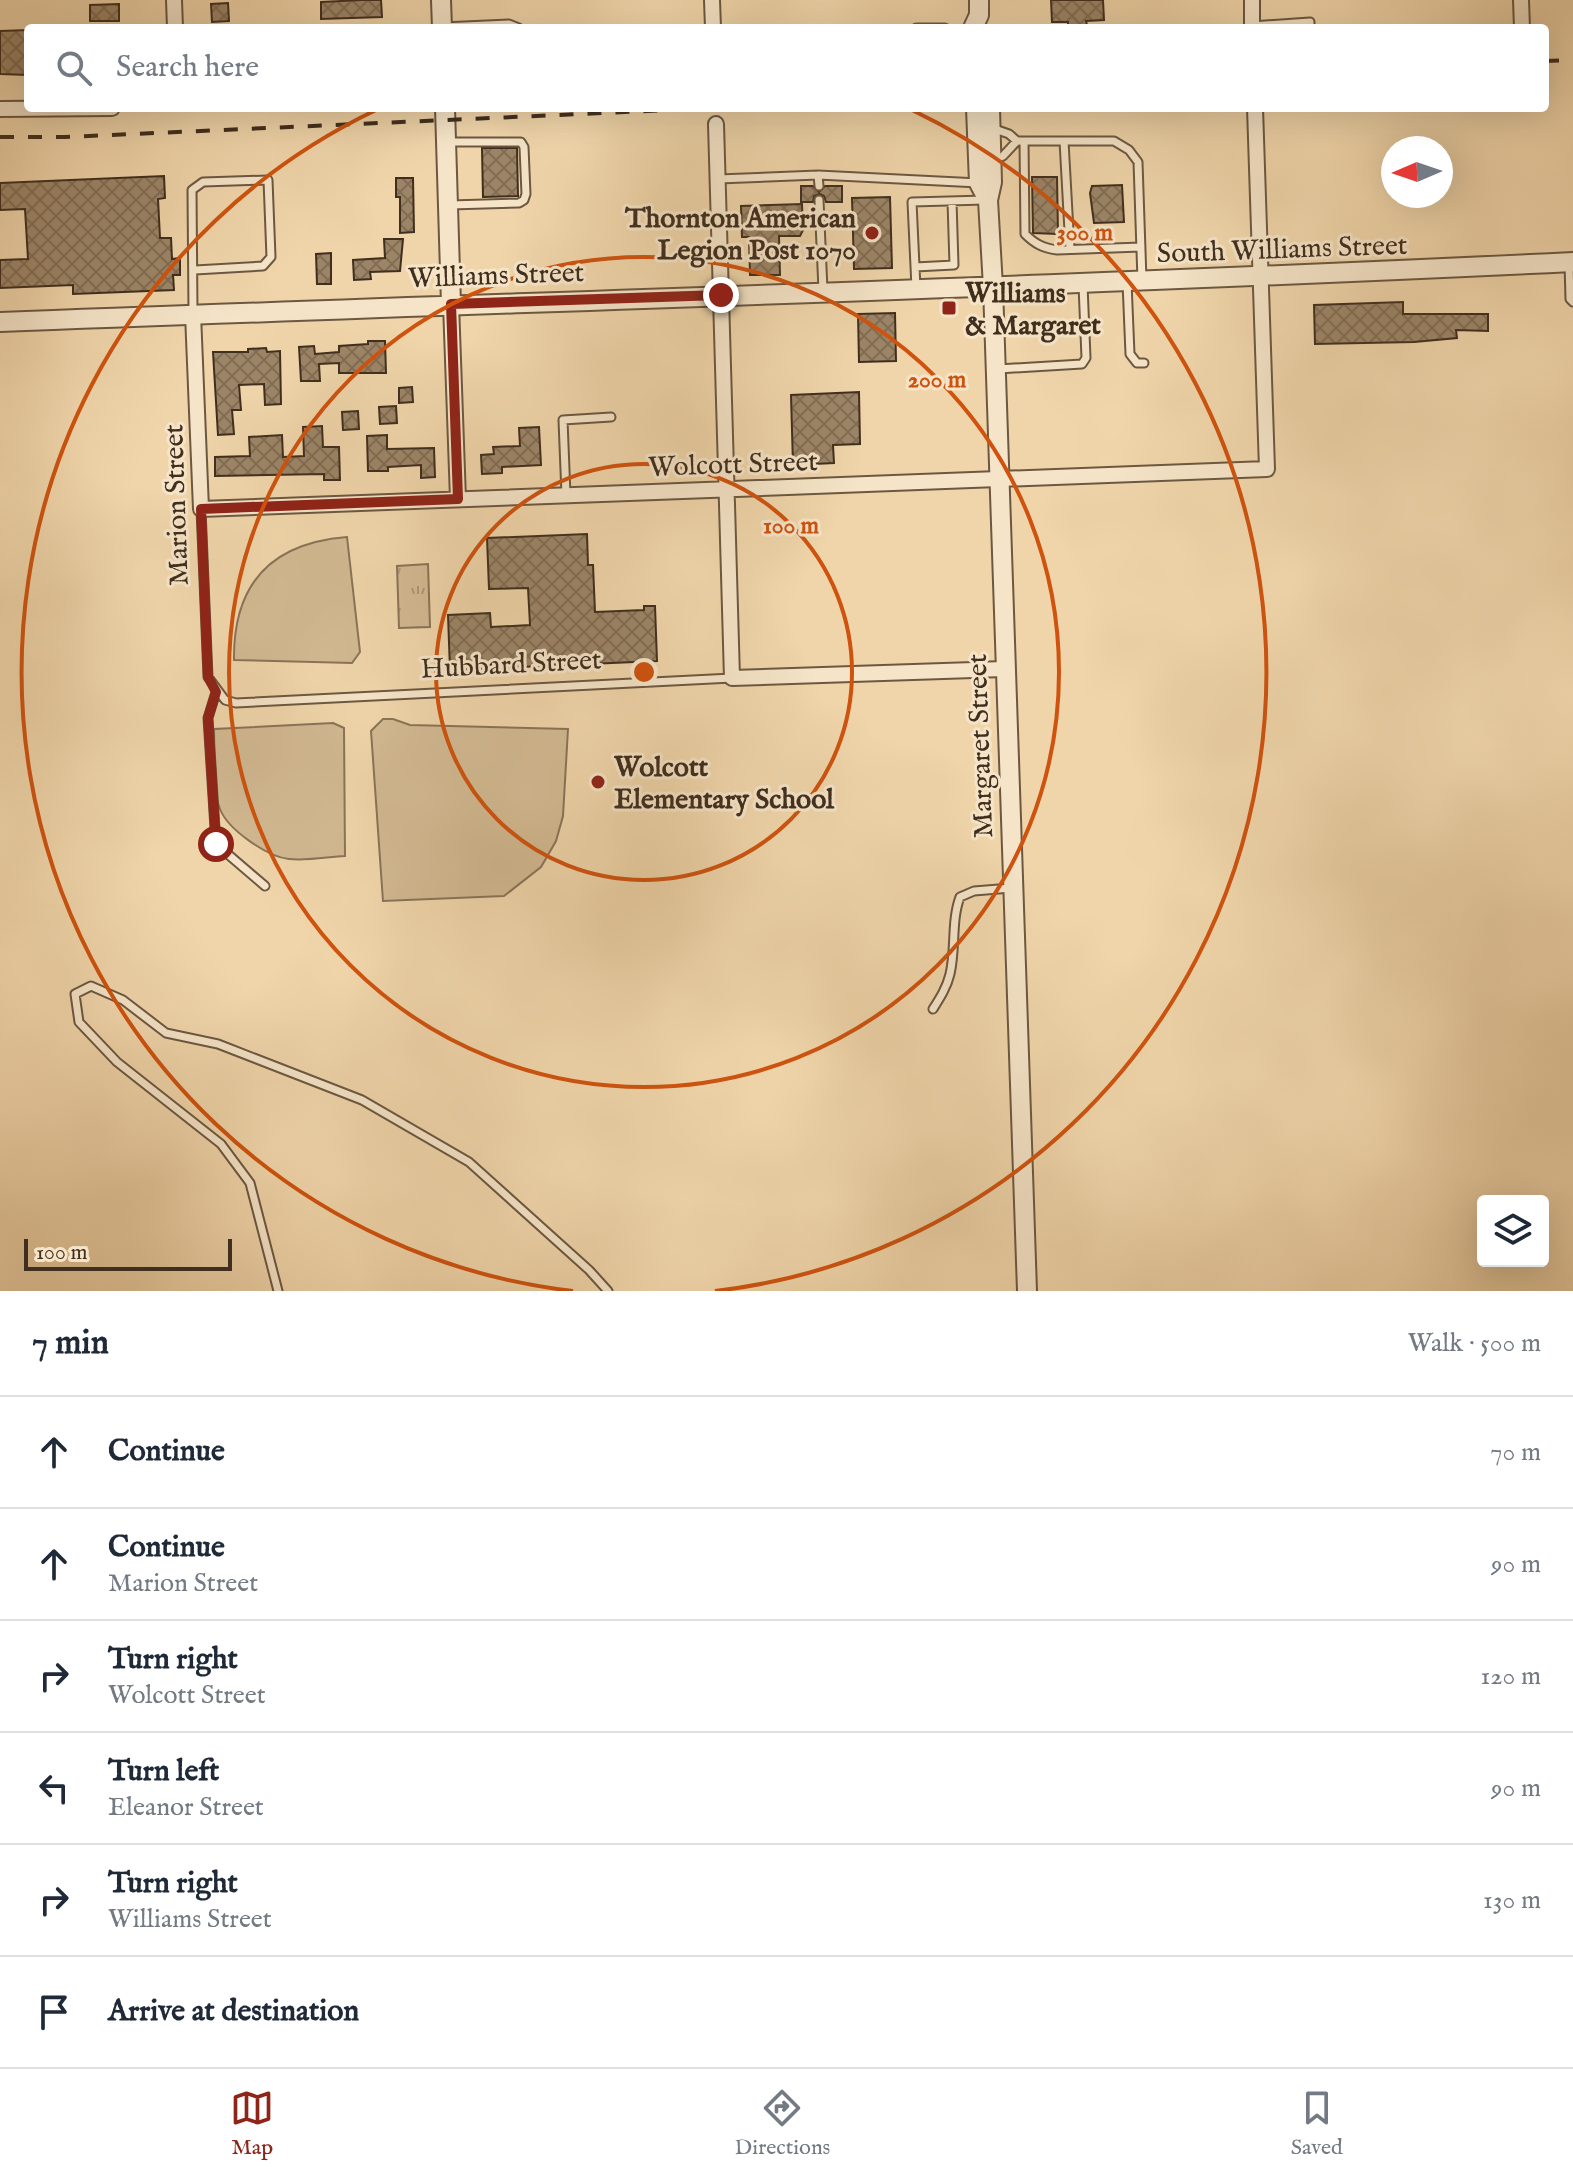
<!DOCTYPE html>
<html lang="en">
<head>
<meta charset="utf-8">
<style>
	body { margin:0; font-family:"IM FELL English",serif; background:#f6f6f7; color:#1f2937 }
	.controls { position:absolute; right:24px; bottom:24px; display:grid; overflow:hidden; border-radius:8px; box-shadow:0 8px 32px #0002 }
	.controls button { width:72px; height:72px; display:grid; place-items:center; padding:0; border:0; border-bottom:2px solid #e0e1e3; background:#fff; color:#1f2937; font:40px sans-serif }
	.compass { position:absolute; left:1381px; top:136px; width:72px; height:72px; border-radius:50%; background:#fff; box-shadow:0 8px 32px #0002; rotate:268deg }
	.scale { position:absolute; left:24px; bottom:20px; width:208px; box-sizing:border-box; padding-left:8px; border:4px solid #402e1e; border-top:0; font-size:22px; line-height:28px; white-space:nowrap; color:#402e1e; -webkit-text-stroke:6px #f5e4c8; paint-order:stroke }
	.stop { position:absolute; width:24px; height:24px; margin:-18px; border:6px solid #8f2418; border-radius:50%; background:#fff }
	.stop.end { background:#8f2418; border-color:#fff; box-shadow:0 2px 8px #0008 }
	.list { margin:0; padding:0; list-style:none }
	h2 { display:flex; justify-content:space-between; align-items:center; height:104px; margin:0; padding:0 32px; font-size:34px }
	h2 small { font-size:26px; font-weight:400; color:#747a83 }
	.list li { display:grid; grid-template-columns:52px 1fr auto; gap:24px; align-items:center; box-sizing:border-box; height:112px; padding:0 32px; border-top:2px solid #e0e1e3 }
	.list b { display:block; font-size:30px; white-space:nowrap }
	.list p { margin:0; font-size:26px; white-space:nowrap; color:#747a83 }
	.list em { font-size:26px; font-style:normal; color:#747a83 }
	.icon { flex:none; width:44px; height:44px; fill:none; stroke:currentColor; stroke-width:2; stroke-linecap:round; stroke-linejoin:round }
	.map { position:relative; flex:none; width:1573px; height:1291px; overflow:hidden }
	.search { position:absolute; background:#fff; box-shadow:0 8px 32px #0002; left:24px; right:24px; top:24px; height:88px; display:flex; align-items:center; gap:20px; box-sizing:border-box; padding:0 28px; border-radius:8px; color:#747a83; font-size:30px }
	.sheet { height:776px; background:#fff }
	nav { display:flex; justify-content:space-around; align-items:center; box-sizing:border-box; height:112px; border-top:2px solid #e0e1e3; background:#fff; font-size:22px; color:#747a83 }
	nav a { display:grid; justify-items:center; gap:4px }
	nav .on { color:#8f2418 }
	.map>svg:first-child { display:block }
</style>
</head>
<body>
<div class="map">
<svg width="1573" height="1291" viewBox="0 0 1573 1291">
	<defs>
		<pattern id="grass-tufts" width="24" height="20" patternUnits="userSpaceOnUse" patternTransform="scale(2)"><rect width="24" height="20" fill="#d2b992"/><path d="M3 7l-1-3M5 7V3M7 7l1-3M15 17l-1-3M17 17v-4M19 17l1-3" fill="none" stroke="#ac9777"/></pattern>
		<pattern id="building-cross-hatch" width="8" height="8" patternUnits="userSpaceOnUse" patternTransform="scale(2)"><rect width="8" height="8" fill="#9c8567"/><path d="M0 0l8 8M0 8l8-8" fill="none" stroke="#816d54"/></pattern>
	</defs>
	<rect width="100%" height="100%" fill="#f0d5aa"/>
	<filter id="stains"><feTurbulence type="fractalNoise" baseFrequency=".0025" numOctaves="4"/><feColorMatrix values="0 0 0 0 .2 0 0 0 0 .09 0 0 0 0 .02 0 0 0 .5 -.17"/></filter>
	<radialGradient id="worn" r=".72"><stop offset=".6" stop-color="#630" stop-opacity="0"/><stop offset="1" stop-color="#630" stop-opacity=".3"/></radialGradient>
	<path fill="url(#grass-tufts)" stroke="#897458" stroke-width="2" d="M428,564L430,627L399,628L397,566Z"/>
	<path fill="#d2b992" stroke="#897458" stroke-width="2" d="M347,537L360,652L352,663L234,660C233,583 272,543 347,537Z
		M383,719H393L410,725L568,729L563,816L556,841L541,867L504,896L383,901L371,731Z
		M333,723L344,728L345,856C327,857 307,861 289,859C268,857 228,830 220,809C211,786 215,754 214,729Z"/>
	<path fill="url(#building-cross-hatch)" stroke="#402e1e" stroke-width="2" d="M362,0H381L382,17L321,19V2Z
		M1051,0H1103L1104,20L1086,21L1087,25L1068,26V22H1052Z
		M228,3L229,21L212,22L211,4Z
		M119,4V21H90V5Z
		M28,30V75L0,74V31Z
		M482,148H517L518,196L483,197Z
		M164,176L165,198L158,199L160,238H171L172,259L180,258V275H173L174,290L73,294V285L0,288V260L28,259L25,209L0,210V183Z
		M1032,177H1057L1058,234L1033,233Z
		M396,178H413L414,232L400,233V197H396Z
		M1122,185L1124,222L1094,223L1090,193L1092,186Z
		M801,186H813L819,192L825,186H842V202H826L824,196L820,194L814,196L813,202H801Z
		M890,197L892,268L854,269L852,198Z
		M802,204L803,230L800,236H779L780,275H750L749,237H742L741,206Z
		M384,239H403L400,271L370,272L371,279L354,280L353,260L385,258Z
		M331,253V284H317L316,254Z
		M1403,302V314H1488V331L1456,330L1457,338L1414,342L1315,344L1314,305Z
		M895,313L896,361L859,362L858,314Z
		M368,341H385L386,373H339V363L319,364L320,381H301L299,347L314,346L315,354L339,352V346L368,344Z
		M266,348L267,352L280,351L281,404L265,405L264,384L239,385L241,410H232L234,434L218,435L213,352H248V349Z
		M412,387L413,402L399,403V388Z
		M859,392L860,444L833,445L834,463L793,465L791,395Z
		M396,406L397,423L380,424L379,407Z
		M358,411L359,429L343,430L342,412Z
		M322,426L323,447H339L340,480H324V474L215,476V457L250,456L249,437L282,435L283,457L304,456L303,427Z
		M539,427L541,465L502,467V473L482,474L481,455L494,454L493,447L520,446L519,428Z
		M387,435V449L434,448L435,477L421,478V465L388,467V471H368L367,436Z
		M587,534L588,565H593L595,612L644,610V606H655L657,661L450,670L448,615L490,613L491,627L530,625L528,588L489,589L487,538Z"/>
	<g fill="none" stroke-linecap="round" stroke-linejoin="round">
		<g stroke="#6c5841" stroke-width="11">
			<path id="service" d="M1252,26L1310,22V28
				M442,27L509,24L519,28
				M916,28H945
				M992,128L1009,134L1017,141H1114L1129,150L1138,162L1142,280
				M1024,141L1025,234C1035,244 1043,248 1057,250L1141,247
				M1064,141L1070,249
				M448,142H521L524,147L526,194L524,200L519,203L450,205
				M994,161L1003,156L1017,141
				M818,175L979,183
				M718,179L818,175L819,186
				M819,200L823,290
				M1569,263L1570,299L1573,302
				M915,267L954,265L952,201
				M1127,282L1130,354L1137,363H1144
				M916,288L912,202L985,200
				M193,312L192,190L203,182L268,180L271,257L263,266L195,270
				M998,369L1082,364L1086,358L1083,285
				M566,495L563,420L611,417
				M201,509L208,677L225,700L236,703L732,678
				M216,692L208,718L216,844L265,886
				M933,1009C940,998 947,987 950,974C956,949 951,921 960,897L974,891L1011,888
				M278,1291L250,1183L221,1144L117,1062L79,1022L75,994L91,986L123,1000L166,1033L218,1044L362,1100L469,1162L589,1270L608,1291"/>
		</g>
		<g stroke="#6c5841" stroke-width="18">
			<path id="minor" d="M174,0L175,28
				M712,0L713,28
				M1252,0V28
				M1521,0L1522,28
				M0,109L112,108
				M716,124L732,678L1004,669
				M451,304L458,499
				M193,314L201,509L1267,469L1255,108"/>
		</g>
		<g stroke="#6c5841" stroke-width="22">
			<path id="tertiary" d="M441,0L442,28
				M973,28L979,15V0
				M445,108L451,304
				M976,108L979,183L988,200
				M990,108L992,182L988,200L993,287L1027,1291
				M0,322C524,302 1049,287 1573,262"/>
		</g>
		<use href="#service" stroke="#f5e4c8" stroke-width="7"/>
		<use href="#minor" stroke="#f5e4c8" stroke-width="14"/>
		<use href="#tertiary" stroke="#f5e4c8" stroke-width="18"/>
		<path stroke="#402e1e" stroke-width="4" stroke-dasharray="14 14" stroke-linecap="butt" d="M1545,61L1573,60
			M0,137H65L715,108"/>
	</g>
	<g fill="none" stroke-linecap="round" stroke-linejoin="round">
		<path stroke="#8f2418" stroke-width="10" d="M216,844L208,718L216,692L208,677L201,509L458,499L451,304L721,295"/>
	</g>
	<g fill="none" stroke="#cf530f" stroke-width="4">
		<circle cx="644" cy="672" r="208"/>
		<circle cx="644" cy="672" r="415"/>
		<path d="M573 1291A623 623 0 0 1 376 110M912 110A623 623 0 0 1 715 1291"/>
	</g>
	<g fill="#8f2418" stroke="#f5e4c8" stroke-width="3">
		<circle cx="872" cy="233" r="8"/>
		<rect x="941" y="300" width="16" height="16" rx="4"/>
		<circle cx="598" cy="782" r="8"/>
	</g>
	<g text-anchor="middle" stroke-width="6" stroke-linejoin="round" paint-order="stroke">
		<g font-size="28" font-weight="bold" fill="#402e1e" stroke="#f5e4c8" text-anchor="start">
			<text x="856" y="227" text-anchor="end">Thornton American<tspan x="856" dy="32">Legion Post 1070</tspan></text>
			<text x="965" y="302">Williams<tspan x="965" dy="32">&amp; Margaret</tspan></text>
			<text x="614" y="776">Wolcott<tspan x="614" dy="32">Elementary School</tspan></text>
		</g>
		<g font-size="28" fill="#402e1e" stroke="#f5e4c8">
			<text transform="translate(1282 248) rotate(-2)" y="10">South Williams Street</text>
			<text transform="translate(496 274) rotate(-2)" y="10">Williams Street</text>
			<text transform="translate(733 463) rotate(-2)" y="10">Wolcott Street</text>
			<text transform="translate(175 505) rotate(-92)" y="10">Marion Street</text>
			<text transform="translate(511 663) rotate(-3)" y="10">Hubbard Street</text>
			<text transform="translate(979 746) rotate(-92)" y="10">Margaret Street</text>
		</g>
	</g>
	<circle cx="644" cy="672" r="12" fill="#cf530f" stroke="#f5e4c8" stroke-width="4"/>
	<g font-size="24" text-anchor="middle" font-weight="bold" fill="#cf530f" stroke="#f5e4c8" stroke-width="6" stroke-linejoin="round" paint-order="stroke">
		<text x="1085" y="240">300 m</text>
		<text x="937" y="387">200 m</text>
		<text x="791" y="533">100 m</text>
	</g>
	<rect width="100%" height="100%" filter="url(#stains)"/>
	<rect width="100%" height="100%" fill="url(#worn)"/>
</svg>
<div class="controls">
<button><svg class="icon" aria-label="layers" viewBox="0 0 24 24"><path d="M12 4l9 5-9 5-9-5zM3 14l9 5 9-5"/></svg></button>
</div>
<svg class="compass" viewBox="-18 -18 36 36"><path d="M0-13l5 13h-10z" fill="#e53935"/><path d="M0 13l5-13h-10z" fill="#747a83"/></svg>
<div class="scale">100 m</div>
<div class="stop" style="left:216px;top:844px"></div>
<div class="stop end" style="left:721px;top:295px"></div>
<div class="search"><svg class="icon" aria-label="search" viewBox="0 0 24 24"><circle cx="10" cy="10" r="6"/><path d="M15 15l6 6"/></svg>Search here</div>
</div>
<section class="sheet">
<h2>7 min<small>Walk · 500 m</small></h2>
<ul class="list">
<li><svg class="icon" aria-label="ahead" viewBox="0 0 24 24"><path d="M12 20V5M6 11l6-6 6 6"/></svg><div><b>Continue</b></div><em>70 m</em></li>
<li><svg class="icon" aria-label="ahead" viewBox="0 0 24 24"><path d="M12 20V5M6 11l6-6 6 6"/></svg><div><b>Continue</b><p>Marion Street</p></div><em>90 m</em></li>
<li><svg class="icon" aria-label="right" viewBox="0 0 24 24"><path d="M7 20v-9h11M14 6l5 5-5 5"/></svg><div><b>Turn right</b><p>Wolcott Street</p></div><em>120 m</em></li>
<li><svg class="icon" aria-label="left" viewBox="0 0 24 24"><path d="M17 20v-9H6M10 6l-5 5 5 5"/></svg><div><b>Turn left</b><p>Eleanor Street</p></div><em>90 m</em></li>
<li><svg class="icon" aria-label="right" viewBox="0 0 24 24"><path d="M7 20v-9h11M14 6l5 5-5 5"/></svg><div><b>Turn right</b><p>Williams Street</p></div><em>130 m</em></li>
<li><svg class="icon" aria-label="arrive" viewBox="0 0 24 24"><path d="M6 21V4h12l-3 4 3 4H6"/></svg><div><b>Arrive at destination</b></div></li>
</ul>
</section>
<nav>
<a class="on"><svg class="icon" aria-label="map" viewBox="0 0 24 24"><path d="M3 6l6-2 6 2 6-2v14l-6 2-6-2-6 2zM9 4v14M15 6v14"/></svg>Map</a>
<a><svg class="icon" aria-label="directions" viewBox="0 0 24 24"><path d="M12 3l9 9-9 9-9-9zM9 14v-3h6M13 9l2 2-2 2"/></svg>Directions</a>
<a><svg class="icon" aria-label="saved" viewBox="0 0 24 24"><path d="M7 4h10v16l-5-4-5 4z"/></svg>Saved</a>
</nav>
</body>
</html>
